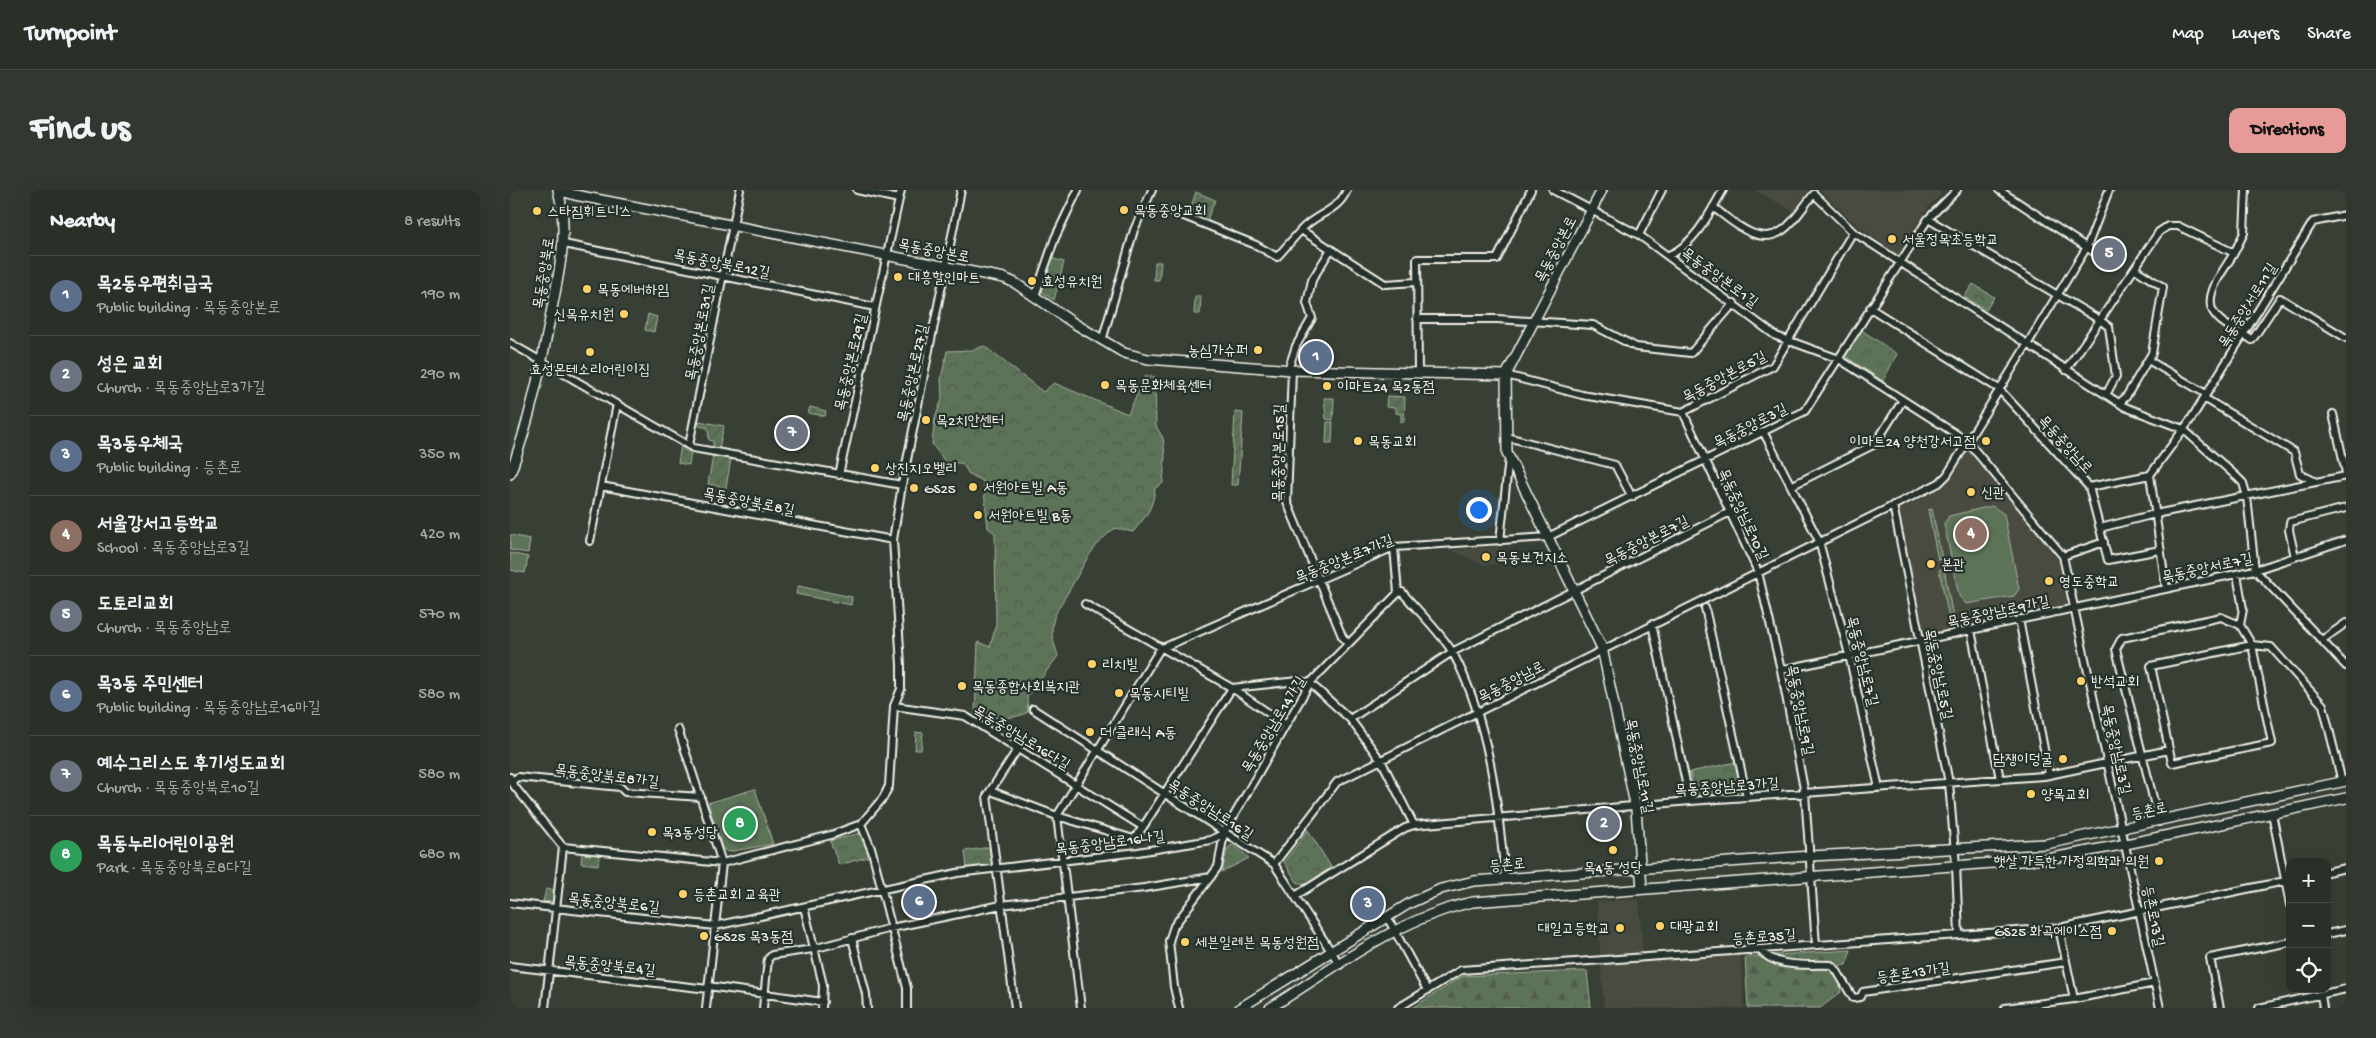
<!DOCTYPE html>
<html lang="en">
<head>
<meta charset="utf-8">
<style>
	body { margin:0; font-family:"Gochi Hand","Poor Story",sans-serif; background:#323830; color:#f1f3f6 }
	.controls { position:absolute; right:15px; bottom:15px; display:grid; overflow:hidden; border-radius:10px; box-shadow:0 5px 20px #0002 }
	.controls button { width:45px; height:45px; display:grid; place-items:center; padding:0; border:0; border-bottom:1px solid #464b45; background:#2a3028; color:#f1f3f6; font:25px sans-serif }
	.you { position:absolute; left:968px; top:319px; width:18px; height:18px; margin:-12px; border:4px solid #fff; border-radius:50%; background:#1a73e8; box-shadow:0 0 0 8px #1a73e833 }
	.badge { display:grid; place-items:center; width:32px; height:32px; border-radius:50%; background:#e69b98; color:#fff; font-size:16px; font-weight:700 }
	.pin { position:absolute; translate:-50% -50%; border:2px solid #fff; box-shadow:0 1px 5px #0006 }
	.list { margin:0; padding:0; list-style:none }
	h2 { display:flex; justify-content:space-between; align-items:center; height:65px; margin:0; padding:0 20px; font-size:21px }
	h2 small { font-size:16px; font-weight:400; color:#a5a9a8 }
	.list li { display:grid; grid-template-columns:32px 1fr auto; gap:15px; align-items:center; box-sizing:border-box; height:80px; padding:0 20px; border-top:1px solid #464b45 }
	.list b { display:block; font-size:19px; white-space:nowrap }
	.list p { margin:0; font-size:16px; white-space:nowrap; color:#a5a9a8 }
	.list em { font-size:16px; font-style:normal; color:#a5a9a8 }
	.icon { flex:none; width:28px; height:28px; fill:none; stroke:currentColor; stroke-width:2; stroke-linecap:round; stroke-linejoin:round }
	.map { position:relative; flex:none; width:1836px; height:818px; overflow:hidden; border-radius:10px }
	header { display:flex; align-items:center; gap:30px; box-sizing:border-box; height:70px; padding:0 25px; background:#2a3028; border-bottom:1px solid #464b45 }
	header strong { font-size:24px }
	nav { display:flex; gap:28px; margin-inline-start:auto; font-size:18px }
	.intro { display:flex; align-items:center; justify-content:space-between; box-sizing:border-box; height:120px; padding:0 30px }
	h1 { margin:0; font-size:35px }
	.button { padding:12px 22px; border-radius:10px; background:#e69b98; color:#111; font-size:18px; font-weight:700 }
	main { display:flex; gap:30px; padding:0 30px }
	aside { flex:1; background:#2a3028; border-radius:10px; box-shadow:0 5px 20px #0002 }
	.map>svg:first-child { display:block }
</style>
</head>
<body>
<header>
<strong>Turnpoint</strong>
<nav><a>Map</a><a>Layers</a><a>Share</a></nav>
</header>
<div class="intro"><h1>Find us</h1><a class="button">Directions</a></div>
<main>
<aside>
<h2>Nearby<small>8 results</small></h2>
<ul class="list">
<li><span class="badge" style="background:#5c6f8a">1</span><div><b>목2동우편취급국</b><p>Public building · 목동중앙본로</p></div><em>190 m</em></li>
<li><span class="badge" style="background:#6b7280">2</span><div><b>성은 교회</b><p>Church · 목동중앙남로3가길</p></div><em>290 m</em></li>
<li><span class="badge" style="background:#5c6f8a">3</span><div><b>목3동우체국</b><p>Public building · 등촌로</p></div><em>350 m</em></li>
<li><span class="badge" style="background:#8d6e63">4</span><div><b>서울강서고등학교</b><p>School · 목동중앙남로3길</p></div><em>420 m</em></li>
<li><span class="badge" style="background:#6b7280">5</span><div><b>도토리교회</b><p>Church · 목동중앙남로</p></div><em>570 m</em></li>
<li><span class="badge" style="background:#5c6f8a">6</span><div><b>목3동 주민센터</b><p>Public building · 목동중앙남로16마길</p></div><em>580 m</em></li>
<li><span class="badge" style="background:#6b7280">7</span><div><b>예수그리스도 후기성도교회</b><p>Church · 목동중앙북로10길</p></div><em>580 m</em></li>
<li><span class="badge" style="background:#2e9e5b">8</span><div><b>목동누리어린이공원</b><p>Park · 목동중앙북로8다길</p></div><em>680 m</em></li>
</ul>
</aside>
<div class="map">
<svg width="1836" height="818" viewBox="0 0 1836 818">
	<defs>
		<pattern id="forest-firs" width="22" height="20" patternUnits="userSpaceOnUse" patternTransform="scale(1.25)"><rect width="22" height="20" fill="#5c7358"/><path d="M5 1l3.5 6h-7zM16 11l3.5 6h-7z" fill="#525b4e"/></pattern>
		<pattern id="park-crowns" width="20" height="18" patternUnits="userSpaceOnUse" patternTransform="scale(1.25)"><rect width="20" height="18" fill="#5c7358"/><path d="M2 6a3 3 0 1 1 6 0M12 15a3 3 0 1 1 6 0" fill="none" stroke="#525b4e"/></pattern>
		<pattern id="garden-furrows" width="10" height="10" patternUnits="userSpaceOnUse" patternTransform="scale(1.25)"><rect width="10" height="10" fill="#5c7358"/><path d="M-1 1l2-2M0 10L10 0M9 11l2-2" fill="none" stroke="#525b4e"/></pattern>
	</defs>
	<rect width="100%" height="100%" fill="#384036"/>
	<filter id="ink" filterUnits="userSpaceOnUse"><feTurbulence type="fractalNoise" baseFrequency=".02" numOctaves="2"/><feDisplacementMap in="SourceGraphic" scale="10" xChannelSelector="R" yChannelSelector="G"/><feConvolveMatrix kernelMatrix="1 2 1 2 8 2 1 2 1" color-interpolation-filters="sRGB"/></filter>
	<g filter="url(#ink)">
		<path fill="#484c40" d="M1245,0H1299L1283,21Z
			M1310,0H1424L1432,3L1419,16L1388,65L1343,32Z
			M1457,257L1548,369L1557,415L1412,445L1389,320L1431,298L1445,279Z
			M989,357L987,374L975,375L941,360Z
			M1129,709L1133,770L1230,764L1234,818H1094L1087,712Z"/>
		<path fill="url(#forest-firs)" stroke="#a8b2a0" d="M1341,760L1336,775L1326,776L1331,802L1310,818H1238L1235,767Z
			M1077,781L1081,818H902L953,786Z"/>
		<path fill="url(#park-crowns)" stroke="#a8b2a0" d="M541,68L554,72L544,110L532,102Z
			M1463,94L1484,107L1476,120L1454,107Z
			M1350,139L1387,164L1373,191L1333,165Z
			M474,156L533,202L544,193L618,224L636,185L645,187L646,236L653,248L655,266L653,293L645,298C643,319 636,326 623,342L605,338C577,360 575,375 557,404C550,416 543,424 542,439C541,447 546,458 548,466L517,507L518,522C505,530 479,529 465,524L468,452L480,457L486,435L485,343L478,338L473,291L459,284L452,273H436L422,254L425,228L432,209L431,189L437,161L463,160Z
			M288,396L342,407L341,415L286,404Z
			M1226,572L1232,598L1224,605L1185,606L1180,582Z
			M245,599L263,654L217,662L212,658L198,613Z
			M798,640L821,677L795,695L787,692L774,672Z
			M351,643L355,645L361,666L329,675L320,651Z
			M723,654L739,668L712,682L717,659Z
			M480,657L483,675L457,679L455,661Z"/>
		<path fill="url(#garden-furrows)" stroke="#a8b2a0" d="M686,2L705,10L697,30L679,22Z
			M645,72H651L649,90H644Z
			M685,106H691L690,124H684Z
			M138,124L147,127L144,142L135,140Z
			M194,124L203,126L200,137L191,136Z
			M877,206L895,207L894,232H891V224L886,223V218L876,217Z
			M814,208H824L823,230L816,229Z
			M300,217L316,221L315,226L298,223Z
			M725,222L733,223L728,295H721Z
			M189,231L214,236L209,258L203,257V251L199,250L198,238L189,236Z
			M817,232H823L822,253H816Z
			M171,256L176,261L181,262L179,275L168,273Z
			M203,266L221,269L213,314L207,313L210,296L198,294Z
			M1422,319L1432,369L1428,370L1418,320Z
			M1434,379L1443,427L1439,428L1429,380Z
			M406,542L413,543L411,560H405Z
			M72,662L90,663L88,675L71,673Z
			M36,699L44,700L43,711L33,712Z"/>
		<path fill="#5c7358" stroke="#a8b2a0" d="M1482,316L1494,324L1509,399L1504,406L1456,414L1449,406L1434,334L1439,326Z
			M0,345L20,349L18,363L0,360Z
			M0,363L18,367L15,383L0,380Z"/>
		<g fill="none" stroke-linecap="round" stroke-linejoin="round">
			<g stroke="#f4f1e8" stroke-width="10">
				<path id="street" d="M347,0L389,9
					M1043,0L1129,45L1266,146L1329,169L1457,251L1553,366L1650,818
					M1489,0L1593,68
					M1203,17C1222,31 1249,58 1273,40C1285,32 1294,15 1304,4L1343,42L1615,217L1673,239L1727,287L1733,293L1737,307L1745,380L1836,476
					M659,20L746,55L767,67L791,40L875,94L906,92
					M1418,29L1590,130L1649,42L1658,36H1668L1724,63L1734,43L1736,0
					M791,40C807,22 827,23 837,0
					M1129,45L1152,0
					M54,54L365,117
					M1724,63C1715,79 1692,105 1704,123C1711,135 1731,142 1742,150L1770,108L1836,148
					M1159,65C1184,55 1200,23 1213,0
					M525,106L545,48L568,0
					M1360,118L1489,199L1579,297L1598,370L1650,360
					M907,129H987L1083,135L1126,157L1181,163L1224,113
					M592,151L624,40L642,0
					M0,153L183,258L392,295
					M1638,170L1696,204
					M778,180L786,156L802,128L797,113L802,90L821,59
					M782,180L777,312L832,446L838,454
					M1556,180L1590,130L1599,137L1606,186L1596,205
					M908,182L907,69H987L1021,0
					M996,185L1072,205L1173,222L1263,176L1343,42
					M1694,208L1784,262L1790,284L1806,292L1836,286
					M1609,213L1616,207L1642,163L1653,97L1625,79
					M1173,222L1248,382L1271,480L1295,604L1306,755
					M1823,224L1836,283
					M1254,243L1309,351L1339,465L1369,598
					M997,247L1105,275L1122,307
					M179,255L230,0
					M329,285L391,0
					M1640,285L1656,399
					M91,296L383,350
					M1281,296L1365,254L1393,210
					M1579,297L1640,285L1681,229L1803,32L1836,25
					M1383,315L1439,593L1446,675L1449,745
					M1590,338L1645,324L1806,292
					M80,351L107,214
					M990,351L999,267
					M884,357L888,403L892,402C906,419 933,445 943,463C979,531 988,612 995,688
					M1553,366L1594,352
					M1785,367L1779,340L1780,332L1836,318
					M1727,384L1733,419L1730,435L1742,455L1762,553L1662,573L1641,476L1742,455L1761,457L1813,515L1832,592
					M575,414L722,498L776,535
					M1195,418L1237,607
					M1509,429L1539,585
					M1142,434L1180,611
					M1461,440L1490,589
					M1812,450L1836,433
					M1271,480L1745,380L1836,350
					M384,516L455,526L633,637L722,498L788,491L800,493L840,529L872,572L904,635
					M523,519L764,674L830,775
					M840,529L942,462L1220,322
					M168,539L212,673L196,818
					M0,587L1,592L53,657L212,673L321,645L351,634L373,608L379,596L384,516L391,499V475L383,350L392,295L451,0
					M0,592L8,587L110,597L115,602L191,607
					M481,601L547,626L624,649L633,637
					M1762,623L1780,715
					M1649,632L1606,459L1612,448L1711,427L1730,435
					M351,634L362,661L397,798V818
					M764,674L827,592L1429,293L1437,285L1577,57L1599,0
					M1817,682L1836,678
					M785,706L895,638L904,635L1180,611L1534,586L1659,560
					M0,713L205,736L447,683L628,662L701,650L714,643
					M294,717L313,795L312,818
					M877,727L917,800
					M1549,738L1564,809
					M1817,744L1836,740
					M342,748L356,804L357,818
					M1249,759C1266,779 1296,774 1321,775L1327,781L1343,808L1351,807L1353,802L1556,772
					M0,776L198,799
					M198,796L313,812
					M1811,805L1813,818
					M35,818L53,657
					M253,818L258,769L262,765L303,759L381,738L491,715L634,698L701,687
					M505,818L477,606L507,560
					M571,818L547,626L650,459L884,357L1038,347L1295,221L1418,29L1447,0
					M669,818L664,797L659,751L664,736L708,677L714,643L800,493L888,403
					M888,818L951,780L1549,738L1780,690
					M1495,818L1564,809L1645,793
					M1710,818L1700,768L1780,752
					M1749,818L1836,799"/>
			</g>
			<g stroke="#f4f1e8" stroke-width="12">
				<path id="secondary" d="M48,0L65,5L494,88L505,93L562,132L614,163L638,169L782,180L996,185L1092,0
					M996,185L997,263L1092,458L1126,619L1132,699
					M0,284C19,233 30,182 40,129C48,85 60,44 48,0
					M730,818L900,713L931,699L964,691L1300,666L1536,654L1836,591
					M760,818C824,778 888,728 963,712L1537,669L1616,654L1836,608"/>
			</g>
			<use href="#street" stroke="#26332d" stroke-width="6"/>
			<use href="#secondary" stroke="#26332d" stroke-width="9"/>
		</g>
	</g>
	<g fill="#ffd166" stroke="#26332d" stroke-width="2">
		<circle cx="614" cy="20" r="5"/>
		<circle cx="27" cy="21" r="5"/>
		<circle cx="1382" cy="49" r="5"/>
		<circle cx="388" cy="87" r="5"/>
		<circle cx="522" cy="91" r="5"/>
		<circle cx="77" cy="99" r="5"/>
		<circle cx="114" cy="124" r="5"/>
		<circle cx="748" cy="160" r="5"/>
		<circle cx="80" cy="162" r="5"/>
		<circle cx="595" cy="195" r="5"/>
		<circle cx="817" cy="196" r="5"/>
		<circle cx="416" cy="230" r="5"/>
		<circle cx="848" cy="251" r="5"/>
		<circle cx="1476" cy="251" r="5"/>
		<circle cx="365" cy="278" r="5"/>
		<circle cx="463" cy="297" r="5"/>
		<circle cx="404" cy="298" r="5"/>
		<circle cx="1461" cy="302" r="5"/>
		<circle cx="468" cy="325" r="5"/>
		<circle cx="976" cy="367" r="5"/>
		<circle cx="1421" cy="374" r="5"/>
		<circle cx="1539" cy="391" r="5"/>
		<circle cx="582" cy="474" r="5"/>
		<circle cx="1571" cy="491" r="5"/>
		<circle cx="452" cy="496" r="5"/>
		<circle cx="609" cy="503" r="5"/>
		<circle cx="580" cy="542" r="5"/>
		<circle cx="1553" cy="569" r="5"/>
		<circle cx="1521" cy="604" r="5"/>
		<circle cx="142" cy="642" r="5"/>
		<circle cx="1103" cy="660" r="5"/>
		<circle cx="1649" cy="671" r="5"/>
		<circle cx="173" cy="704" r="5"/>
		<circle cx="1150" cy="736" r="5"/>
		<circle cx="1110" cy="738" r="5"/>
		<circle cx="1602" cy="741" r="5"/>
		<circle cx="194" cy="746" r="5"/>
		<circle cx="675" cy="752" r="5"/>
	</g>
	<g text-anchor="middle" stroke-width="4.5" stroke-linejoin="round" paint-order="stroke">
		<g font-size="15" fill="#f4f1e8" stroke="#26332d" text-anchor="start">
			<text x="624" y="25">목동중앙교회</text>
			<text x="37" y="26">스타짐휘트니스</text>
			<text x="1392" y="54">서울정목초등학교</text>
			<text x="398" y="92">대흥할인마트</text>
			<text x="532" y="96">효성유치원</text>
			<text x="87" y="104">목동에버하임</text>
			<text x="104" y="129" text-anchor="end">신목유치원</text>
			<text x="738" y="165" text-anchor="end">농심가슈퍼</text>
			<text x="80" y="184" text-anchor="middle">효성몬테소리어린이집</text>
			<text x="605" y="200">목동문화체육센터</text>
			<text x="827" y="201">이마트24 목2동점</text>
			<text x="426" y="235">목2치안센터</text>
			<text x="858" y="256">목동교회</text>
			<text x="1466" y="256" text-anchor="end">이마트24 양천강서고점</text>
			<text x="375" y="283">상진지오벨리</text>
			<text x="473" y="302">서원아트빌 A동</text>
			<text x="414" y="303">GS25</text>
			<text x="1471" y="307">신관</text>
			<text x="478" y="330">서원아트빌 B동</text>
			<text x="986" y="372">목동보건지소</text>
			<text x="1431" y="379">본관</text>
			<text x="1549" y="396">영도중학교</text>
			<text x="592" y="479">리치빌</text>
			<text x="1581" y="496">반석교회</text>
			<text x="462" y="501">목동종합사회복지관</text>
			<text x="619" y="508">목동시티빌</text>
			<text x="590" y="547">더 클래식 A동</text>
			<text x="1543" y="574" text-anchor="end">담쟁이덩굴</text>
			<text x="1531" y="609">양목교회</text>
			<text x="152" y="647">목3동성당</text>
			<text x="1639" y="676" text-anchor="end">햇살 가득한 가정의학과 의원</text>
			<text x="1103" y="682" text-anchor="middle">목4동 성당</text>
			<text x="183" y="709">등촌교회 교육관</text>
			<text x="1160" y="741">대광교회</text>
			<text x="1100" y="743" text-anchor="end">대일고등학교</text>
			<text x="1592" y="746" text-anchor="end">GS25 화곡에이스점</text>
			<text x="204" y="751">GS25 목3동점</text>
			<text x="685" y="757">세븐일레븐 목동성원점</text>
		</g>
		<g font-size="15" fill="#f4f1e8" stroke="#26332d">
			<text transform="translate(1045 59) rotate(-62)" y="5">목동중앙본로</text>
			<text transform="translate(424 60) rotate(11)" y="5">목동중앙본로</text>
			<text transform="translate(212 73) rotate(11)" y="5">목동중앙북로12길</text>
			<text transform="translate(33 83) rotate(-81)" y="5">목동중앙북로</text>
			<text transform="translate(1210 87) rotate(36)" y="5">목동중앙본로1길</text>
			<text transform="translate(1737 115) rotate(-58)" y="5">목동중앙서로11길</text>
			<text transform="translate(189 142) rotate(-79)" y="5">목동중앙본로31길</text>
			<text transform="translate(340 172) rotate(-77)" y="5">목동중앙본로29길</text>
			<text transform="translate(402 183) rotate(-78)" y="5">목동중앙본로27길</text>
			<text transform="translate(1214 186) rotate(-28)" y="5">목동중앙본로5길</text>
			<text transform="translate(1240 235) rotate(-27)" y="5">목동중앙로3길</text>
			<text transform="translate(1556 254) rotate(48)" y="5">목동중앙남로</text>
			<text transform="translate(768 263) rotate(-89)" y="5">목동중앙본로15길</text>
			<text transform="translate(239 311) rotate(11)" y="5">목동중앙북로8길</text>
			<text transform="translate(1234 324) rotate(65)" y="5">목동중앙남로10길</text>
			<text transform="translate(1136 350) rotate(-27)" y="5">목동중앙본로7길</text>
			<text transform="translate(834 368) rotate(-22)" y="5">목동중앙본로7가길</text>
			<text transform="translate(1697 377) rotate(-12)" y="5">목동중앙서로7길</text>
			<text transform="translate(1488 421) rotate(-12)" y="5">목동중앙남로9가길</text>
			<text transform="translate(1353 471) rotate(76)" y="5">목동중앙남로7길</text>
			<text transform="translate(1429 484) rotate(78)" y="5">목동중앙남로5길</text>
			<text transform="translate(1001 491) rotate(-27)" y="5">목동중앙남로</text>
			<text transform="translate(1291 520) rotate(79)" y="5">목동중앙남로9길</text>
			<text transform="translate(763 534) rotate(-59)" y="5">목동중앙남로14가길</text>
			<text transform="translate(512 547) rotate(31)" y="5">목동중앙남로16다길</text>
			<text transform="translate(1607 559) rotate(78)" y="5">목동중앙남로3길</text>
			<text transform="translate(1130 576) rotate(79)" y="5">목동중앙남로11길</text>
			<text transform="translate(97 585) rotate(7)" y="5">목동중앙북로8가길</text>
			<text transform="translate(1217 596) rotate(-4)" y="5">목동중앙남로3가길</text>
			<text transform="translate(701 619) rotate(33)" y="5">목동중앙남로16길</text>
			<text transform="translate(1639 620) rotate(-12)" y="5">등촌로</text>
			<text transform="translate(600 652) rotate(-7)" y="5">목동중앙남로16나길</text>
			<text transform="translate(997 674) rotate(-5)" y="5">등촌로</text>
			<text transform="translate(104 712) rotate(6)" y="5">목동중앙북로6길</text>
			<text transform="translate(1644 726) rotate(78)" y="5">등촌로13길</text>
			<text transform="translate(1254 746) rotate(-4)" y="5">등촌로35길</text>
			<text transform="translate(100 775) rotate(6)" y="5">목동중앙북로4길</text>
			<text transform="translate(1403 782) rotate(-8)" y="5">등촌로13가길</text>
		</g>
	</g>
</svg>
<div class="controls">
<button>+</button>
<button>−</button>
<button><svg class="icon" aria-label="locate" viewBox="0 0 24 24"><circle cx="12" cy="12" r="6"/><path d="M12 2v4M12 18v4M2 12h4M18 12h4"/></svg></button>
</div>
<div class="you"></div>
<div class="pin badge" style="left:806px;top:167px;background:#5c6f8a">1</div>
<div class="pin badge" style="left:1094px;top:634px;background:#6b7280">2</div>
<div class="pin badge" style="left:858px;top:714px;background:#5c6f8a">3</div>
<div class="pin badge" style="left:1461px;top:344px;background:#8d6e63">4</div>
<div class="pin badge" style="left:1599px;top:64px;background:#6b7280">5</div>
<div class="pin badge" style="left:409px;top:712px;background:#5c6f8a">6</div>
<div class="pin badge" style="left:282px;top:243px;background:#6b7280">7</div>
<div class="pin badge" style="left:230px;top:634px;background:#2e9e5b">8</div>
</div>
</main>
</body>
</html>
